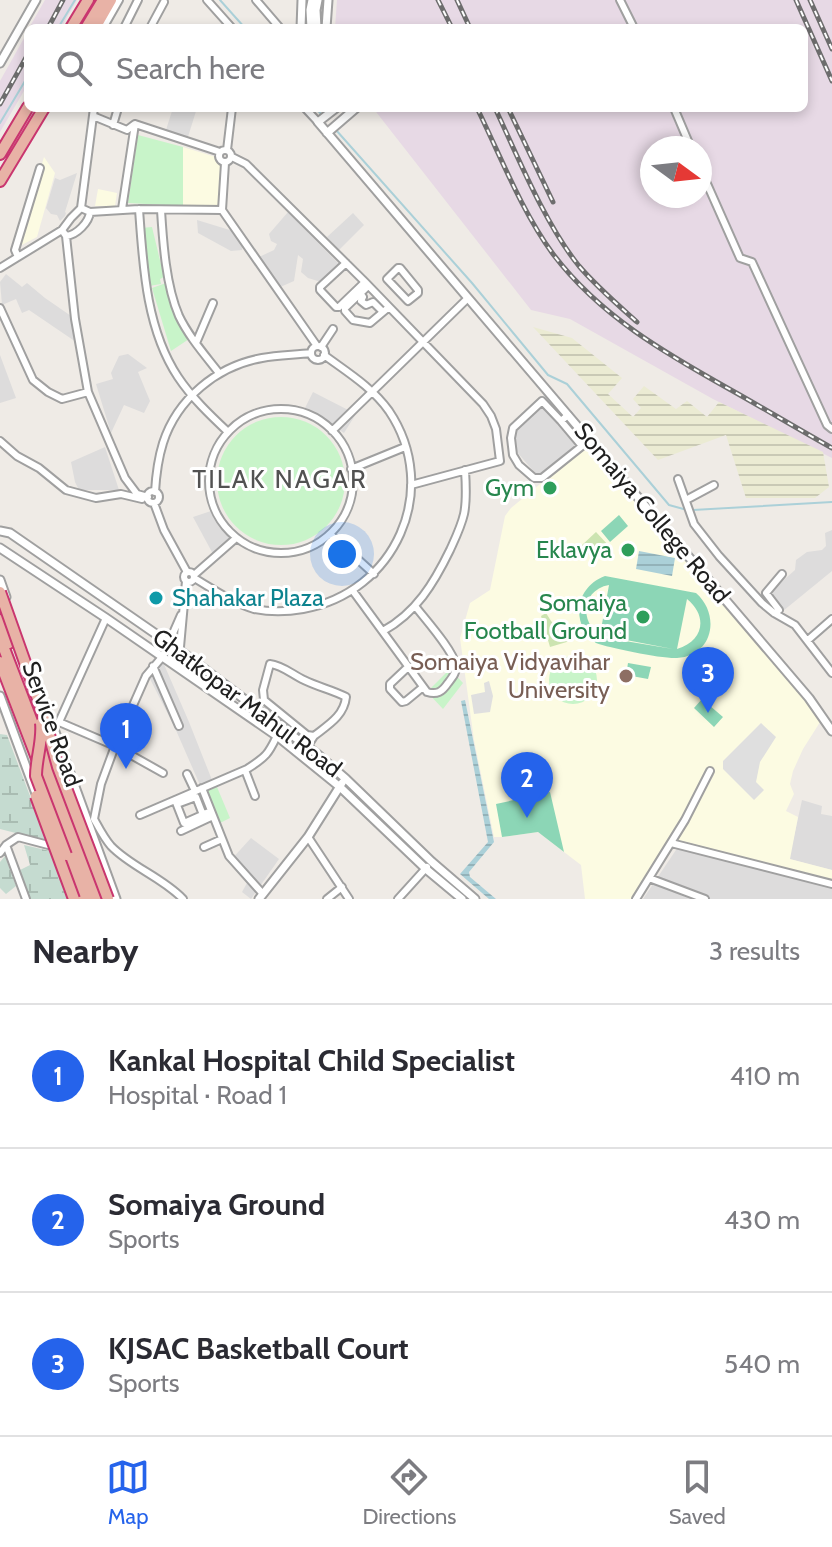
<!DOCTYPE html>
<html lang="en">
<head>
<meta charset="utf-8">
<style>
	body { margin:0; font-family:Cabin,sans-serif; background:#f7f7f7; color:#2b2b33 }
	.compass { position:absolute; left:640px; top:136px; width:72px; height:72px; border-radius:50%; background:#fff; box-shadow:0 4px 12px #0003; rotate:105deg }
	.you { position:absolute; left:342px; top:554px; width:28px; height:28px; margin:-20px; border:6px solid #fff; border-radius:50%; background:#1a73e8; box-shadow:0 0 0 12px #1a73e833 }
	.badge { display:grid; place-items:center; width:52px; height:52px; border-radius:50%; background:#2563eb; color:#fff; font-size:26px; font-weight:700 }
	.pin { position:absolute; translate:-50% -66px; filter:drop-shadow(0 2px 4px #0008) }
	.pin::after { content:''; position:absolute; top:42px; width:28px; height:24px; background:inherit; clip-path:polygon(0 0,100% 0,50% 100%) }
	.list { margin:0; padding:0; list-style:none }
	h2 { display:flex; justify-content:space-between; align-items:center; height:104px; margin:0; padding:0 32px; font-size:34px }
	h2 small { font-size:26px; font-weight:400; color:#7c7c81 }
	.list li { display:grid; grid-template-columns:52px 1fr auto; gap:24px; align-items:center; box-sizing:border-box; height:144px; padding:0 32px; border-top:2px solid #e1e1e2 }
	.list b { display:block; font-size:30px; white-space:nowrap }
	.list p { margin:0; font-size:26px; white-space:nowrap; color:#7c7c81 }
	.list em { font-size:26px; font-style:normal; color:#7c7c81 }
	.icon { flex:none; width:44px; height:44px; fill:none; stroke:currentColor; stroke-width:2; stroke-linecap:round; stroke-linejoin:round }
	.map { position:relative; flex:none; width:832px; height:899px; overflow:hidden }
	.search { position:absolute; background:#fff; box-shadow:0 4px 12px #0003; left:24px; right:24px; top:24px; height:88px; display:flex; align-items:center; gap:20px; box-sizing:border-box; padding:0 28px; border-radius:12px; color:#7c7c81; font-size:30px }
	.sheet { height:536px; background:#fff }
	nav { display:flex; justify-content:space-around; align-items:center; box-sizing:border-box; height:112px; border-top:2px solid #e1e1e2; background:#fff; font-size:22px; color:#7c7c81 }
	nav a { display:grid; justify-items:center; gap:4px }
	nav .on { color:#2563eb }
	.map>svg:first-child { display:block }
</style>
</head>
<body>
<div class="map">
<svg width="832" height="899" viewBox="0 0 832 899">
	<defs>
		<pattern id="farmland-rules" width="6" height="5" patternUnits="userSpaceOnUse" patternTransform="scale(2)"><rect width="6" height="5" fill="#ebebd3"/><path d="M0 2.5h6" fill="none" stroke="#c9c9b5"/></pattern>
		<pattern id="wetland-marsh" width="20" height="14" patternUnits="userSpaceOnUse" patternTransform="scale(2)"><rect width="20" height="14" fill="#c5dbd0"/><path d="M1 5h8M5 5V1M11 12h8M15 12V8" fill="none" stroke="#a9bcb2"/></pattern>
		<pattern id="water-rules" width="6" height="5" patternUnits="userSpaceOnUse" patternTransform="scale(2)"><rect width="6" height="5" fill="#abd0d8"/><path d="M0 2.5h6" fill="none" stroke="#93b2b9"/></pattern>
	</defs>
	<rect width="100%" height="100%" fill="#efebe6"/>
	<path fill="#dddcdc" d="M173,108H197L187,140L165,133Z
		M77,173L65,212L66,213L65,216L60,221L57,215L51,214L46,208L55,178L60,180Z
		M288,212L340,265L321,282L308,278L301,272L303,259L298,255L294,281L278,288L259,257L274,250L277,244L271,241L269,234Z
		M353,213L364,225L339,250L327,237Z
		M197,220L233,231L243,244L242,250L231,251L198,233Z
		M6,274L22,287L27,283L45,298L74,318L79,344L29,310L22,313L16,299L2,305L0,282Z
		M128,354L147,368L138,372L150,401L144,413L124,405L111,433L96,384L113,379L111,373L119,356Z
		M0,355L16,398L0,403Z
		M313,392L356,414L344,433L305,408Z
		M545,394L589,443L546,479L536,474L510,444L512,424Z
		M105,447L119,490H79L75,482L71,462Z
		M214,510L232,539L213,554L193,517Z
		M832,530V571L783,611L769,595V593L795,570L796,560L807,552L822,550L826,546L825,533Z
		M163,662L189,722L212,780L200,785L175,728L149,677Z
		M802,800L822,806L821,814L832,816V870L789,859Z
		M251,838L279,859L251,899L242,892L247,883L230,861Z
		M682,841L832,880V899H643Z"/>
	<path fill="#e7d9e5" fill-rule="evenodd" d="M45,0H77L61,28H29Z
		M337,0H832V458L713,399L570,319L531,310L373,108H804V28H335ZM652,148H700V196H652Z
		M28,31V84L0,132V81Z"/>
	<path fill="#fcfbe2" d="M183,147L222,159L219,208L183,206Z
		M44,157L55,173L37,237L18,247Z
		M98,189L117,193L115,206H95Z
		M591,442L807,698L822,719L803,749L793,771L790,784L794,794L786,811L798,817L790,859L832,870V880L678,840L714,775L709,770L684,819L635,899H585L581,865L538,832L502,837H494L474,740L460,638L470,603L490,590L505,516L511,508Z"/>
	<path fill="url(#farmland-rules)" d="M533,327L572,338L622,378L608,394L633,417L641,408L633,399L644,386L676,409L687,401L707,417L719,402L823,452L829,487L815,498H746L726,435L658,460Z"/>
	<path fill="url(#wetland-marsh)" d="M0,734L7,735L47,841L0,829Z
		M24,845L50,851L67,899H30L20,870L30,865Z
		M5,856L16,886L6,894L0,888V862Z"/>
	<path fill="#c8f4c9" d="M138,135L183,147V206L128,203Z
		M152,227L164,277L160,279L161,284L149,286L141,228Z
		M166,283L189,339L171,351L152,288Z
		M217 481a64 64 0 1 1 128 0a64 64 0 1 1-128 0Z
		M549 680a24 24 0 1 1 48 0a24 24 0 1 1-48 0Z
		M450,669L463,683L443,709L427,692Z
		M217,787L230,818L214,826L200,793Z"/>
	<path fill="#cce4b1" d="M596,532L609,546L594,560L581,546Z
		M546,613L551,621L570,641L550,647L541,616Z"/>
	<path fill="#8cd6b6" fill-rule="evenodd" d="M619,515L628,526L610,542L601,531Z
		M605,576L696,593C721,615 713,656 677,658C663,659 609,648 596,643C570,624 575,587 605,576ZM609,585L600,635L673,649L607,638C579,629 579,590 609,585ZM687,599C708,616 704,641 677,649Z
		M628,663L651,667L648,679L626,675Z
		M702,699L723,717L714,727L694,708Z
		M550,792L564,852L538,832L502,837L496,804Z"/>
	<path fill="#dfdfdf" d="M489,681L493,696L490,712L474,714L471,695L485,692L484,683Z
		M761,723L776,737L760,762L756,782L764,790L754,800L723,769V761Z"/>
	<path fill="url(#water-rules)" d="M639,551L675,558L672,576L636,569Z
		M465,700L494,842L469,872L470,877L496,899H489L460,874L488,842L461,701Z"/>
	<g fill="none" stroke-linecap="round" stroke-linejoin="round">
		<path stroke="#abd0d8" stroke-width="2" d="M220,0L245,28
			M58,28L75,0
			M316,108L321,114
			M0,123L28,76
			M336,130L472,283L548,375L567,384L669,505L687,510
			M693,510L832,502"/>
		<g stroke="#a0a0a0" stroke-width="10">
			<path id="minor" d="M207,0L232,28
				M256,0L280,28
				M620,0L634,28
				M103,28L119,0
				M124,28L138,0
				M150,28L164,2
				M305,108L318,122
				M674,108L691,148
				M93,116L127,130L135,124L220,152
				M113,125L118,108
				M219 156a6 6 0 1 1 12 0a6 6 0 1 1-12 0Z
				M227,150L232,108
				M232,157L246,164L365,282L483,404L491,416L496,429L500,461L411,485
				M700,168L740,258L752,262L827,425L832,429
				M81,208L94,108
				M122,209L135,124
				M139,209C143,265 146,329 178,377C192,398 210,415 228,432
				M161,210C163,243 166,286 179,316C189,337 205,355 219,373
				M222,210L317,346
				M222,210L225,163
				M62,230L66,236L75,319L88,392L125,478L137,494L148,497
				M66,236C77,235 89,222 90,212
				M18,257L15,250L40,168
				M346,263L320,287V290L336,307H339L365,282
				M0,268L62,230L71,218L81,208L90,212L139,209L222,210
				M398,268H400L418,290V293L408,301L387,279Z
				M368,286L345,308V311L353,320L370,323L389,307
				M360,293L363,297L361,301L366,305L373,302L383,312
				M0,308L33,380L48,392L62,399L88,392
				M196,343L213,303
				M311 353a7 7 0 1 1 14 0a7 7 0 1 1-14 0Z
				M321,347L333,329
				M209 481a72 72 0 1 1 144 0a72 72 0 1 1-144 0Z
				M561,421L582,446L542,478H534L519,465L513,455L511,438L513,428L542,401L561,421L568,415
				M332,431L468,298
				M0,441L17,456L39,468L66,490L96,498L121,494L142,499
				M351,469L405,447
				M678,479L694,524L719,556L762,603L774,613L795,625L832,673
				M147 497a6 6 0 1 1 12 0a6 6 0 1 1-12 0Z
				M155,492C156,475 158,459 163,443C177,399 217,366 262,358C278,355 295,355 311,353
				M686,500L714,485
				M154,503L164,530L187,572
				M330,534L374,574
				M184 577a5 5 0 1 1 10 0a5 5 0 1 1-10 0Z
				M194,575L235,539
				M194,578C213,589 233,603 254,609C269,612 287,612 303,609C395,593 442,490 389,411C372,387 347,372 324,355
				M353,591L427,692C437,695 442,692 448,683C452,678 457,672 456,666C454,651 425,619 415,606
				M774,613L779,610L766,593L782,574
				M181,615L163,656L146,676L115,746L101,784L94,819C99,828 104,838 111,846C131,867 162,877 183,899
				M106,618L59,722L115,746L163,773
				M383,631C416,613 434,583 450,550C455,539 461,527 464,514C467,500 466,485 465,470
				M808,640L832,619
				M172,663L180,647L186,581
				M153,666L179,726
				M408,667L390,684V689L402,702L406,701L423,687
				M307,747L314,736L307,735L264,700L263,690L270,664C282,665 293,675 304,680C318,687 333,690 346,697C344,716 328,725 314,736
				M245,770L255,796
				M187,774L195,791
				M202,788L229,856L263,894
				M175,800L184,823L211,811
				M177,804L196,797L203,815
				M140,815L247,769C271,754 269,751 281,728
				M181,831L213,816
				M308,837L349,899
				M671,843L832,884
				M6,845L26,899
				M204,847L222,839
				M0,853L6,845L18,837L52,846
				M649,878L705,899
				M327,899L342,887
				M398,899L427,867
				M636,899L685,820L710,771"/>
		</g>
		<g stroke="#a0a0a0" stroke-width="11">
			<path id="tertiary" d="M301,28L302,0
				M311,28L310,10L312,0
				M317,28L316,10L318,0
				M326,28L328,0
				M0,63L36,0
				M336,108L318,122L809,698L832,731
				M327,133L356,108
				M0,531L10,533L179,650L317,754L346,779L432,862L475,899
				M0,548L106,618L277,736L340,787L426,869L462,899
				M0,580L6,597
				M0,696L38,799
				M47,710L116,899
				M259,899L308,837L342,783"/>
		</g>
		<g stroke="#c9366f" stroke-width="14">
			<path id="trunk" d="M71,28L88,0
				M86,28L103,0
				M95,28L111,0
				M0,154L28,107
				M0,181L44,108
				M0,620L9,643
				M0,638L100,899
				M0,662L91,899
				M66,855L82,899"/>
		</g>
		<use href="#minor" stroke="#fff" stroke-width="6"/>
		<use href="#tertiary" stroke="#fff" stroke-width="7"/>
		<use href="#trunk" stroke="#e8b2a6" stroke-width="10"/>
		<g stroke="#6d6d6d" stroke-width="5">
			<path id="rail" d="M438,0L452,28
				M457,0L470,28
				M796,0L832,81
				M810,0L832,49
				M48,28L63,0
				M0,104L28,54
				M477,108C501,157 521,210 553,254C600,316 665,353 731,390C765,409 798,429 832,448
				M495,108C518,157 545,224 579,266C597,287 617,304 637,322
				M508,108L553,202"/>
		</g>
		<use href="#rail" stroke="#fff" stroke-width="2" stroke-dasharray="6" stroke-linecap="butt"/>
		<g stroke="#c9366f" stroke-width="14" stroke-linecap="butt">
			<path id="trunk-bridge" d="M0,592L44,716L58,767L108,899
				M41,723C43,741 36,758 36,776L66,855
				M36,796L74,899"/>
		</g>
		<use href="#trunk-bridge" stroke="#e8b2a6" stroke-width="10"/>
	</g>
	<g fill="#2e9e5b" stroke="#fff" stroke-width="3">
		<circle cx="550" cy="488" r="8"/>
		<circle cx="628" cy="550" r="8"/>
		<circle cx="643" cy="617" r="8"/>
	</g>
	<circle fill="#0f9aa8" stroke="#fff" stroke-width="3" cx="156" cy="598" r="8"/>
	<circle fill="#8d6e63" stroke="#fff" stroke-width="3" cx="626" cy="676" r="8"/>
	<g text-anchor="middle" stroke-width="6" stroke-linejoin="round" paint-order="stroke">
		<g font-size="24" fill="#27864d" stroke="#fff" text-anchor="end">
			<text x="534" y="496">Gym</text>
			<text x="612" y="558">Eklavya</text>
			<text x="627" y="611">Somaiya<tspan x="627" dy="28">Football Ground</tspan></text>
		</g>
		<g font-size="24" fill="#1f1f1f" stroke="#fff">
			<text transform="translate(652 513) rotate(50)" y="8">Somaiya College Road</text>
			<text transform="translate(247 703) rotate(37)" y="8">Ghatkopar Mahul Road</text>
			<text transform="translate(52 724) rotate(70)" y="8">Service Road</text>
		</g>
		<g font-size="24" fill="#0d838f" stroke="#fff" text-anchor="start">
			<text x="172" y="606">Shahakar Plaza</text>
		</g>
		<g font-size="24" fill="#785e54" stroke="#fff" text-anchor="end">
			<text x="610" y="670">Somaiya Vidyavihar<tspan x="610" dy="28">University</tspan></text>
		</g>
		<g font-size="26" letter-spacing="2" fill="#525252" stroke="#fff">
			<text x="280" y="488">TILAK NAGAR</text>
		</g>
	</g>
</svg>
<svg class="compass" viewBox="-18 -18 36 36"><path d="M0-13l5 13h-10z" fill="#e53935"/><path d="M0 13l5-13h-10z" fill="#7c7c81"/></svg>
<div class="you"></div>
<div class="pin badge" style="left:126px;top:769px">1</div>
<div class="pin badge" style="left:527px;top:818px">2</div>
<div class="pin badge" style="left:708px;top:713px">3</div>
<div class="search"><svg class="icon" aria-label="search" viewBox="0 0 24 24"><circle cx="10" cy="10" r="6"/><path d="M15 15l6 6"/></svg>Search here</div>
</div>
<section class="sheet">
<h2>Nearby<small>3 results</small></h2>
<ul class="list">
<li><span class="badge">1</span><div><b>Kankal Hospital Child Specialist</b><p>Hospital · Road 1</p></div><em>410 m</em></li>
<li><span class="badge">2</span><div><b>Somaiya Ground</b><p>Sports</p></div><em>430 m</em></li>
<li><span class="badge">3</span><div><b>KJSAC Basketball Court</b><p>Sports</p></div><em>540 m</em></li>
</ul>
</section>
<nav>
<a class="on"><svg class="icon" aria-label="map" viewBox="0 0 24 24"><path d="M3 6l6-2 6 2 6-2v14l-6 2-6-2-6 2zM9 4v14M15 6v14"/></svg>Map</a>
<a><svg class="icon" aria-label="directions" viewBox="0 0 24 24"><path d="M12 3l9 9-9 9-9-9zM9 14v-3h6M13 9l2 2-2 2"/></svg>Directions</a>
<a><svg class="icon" aria-label="saved" viewBox="0 0 24 24"><path d="M7 4h10v16l-5-4-5 4z"/></svg>Saved</a>
</nav>
</body>
</html>
